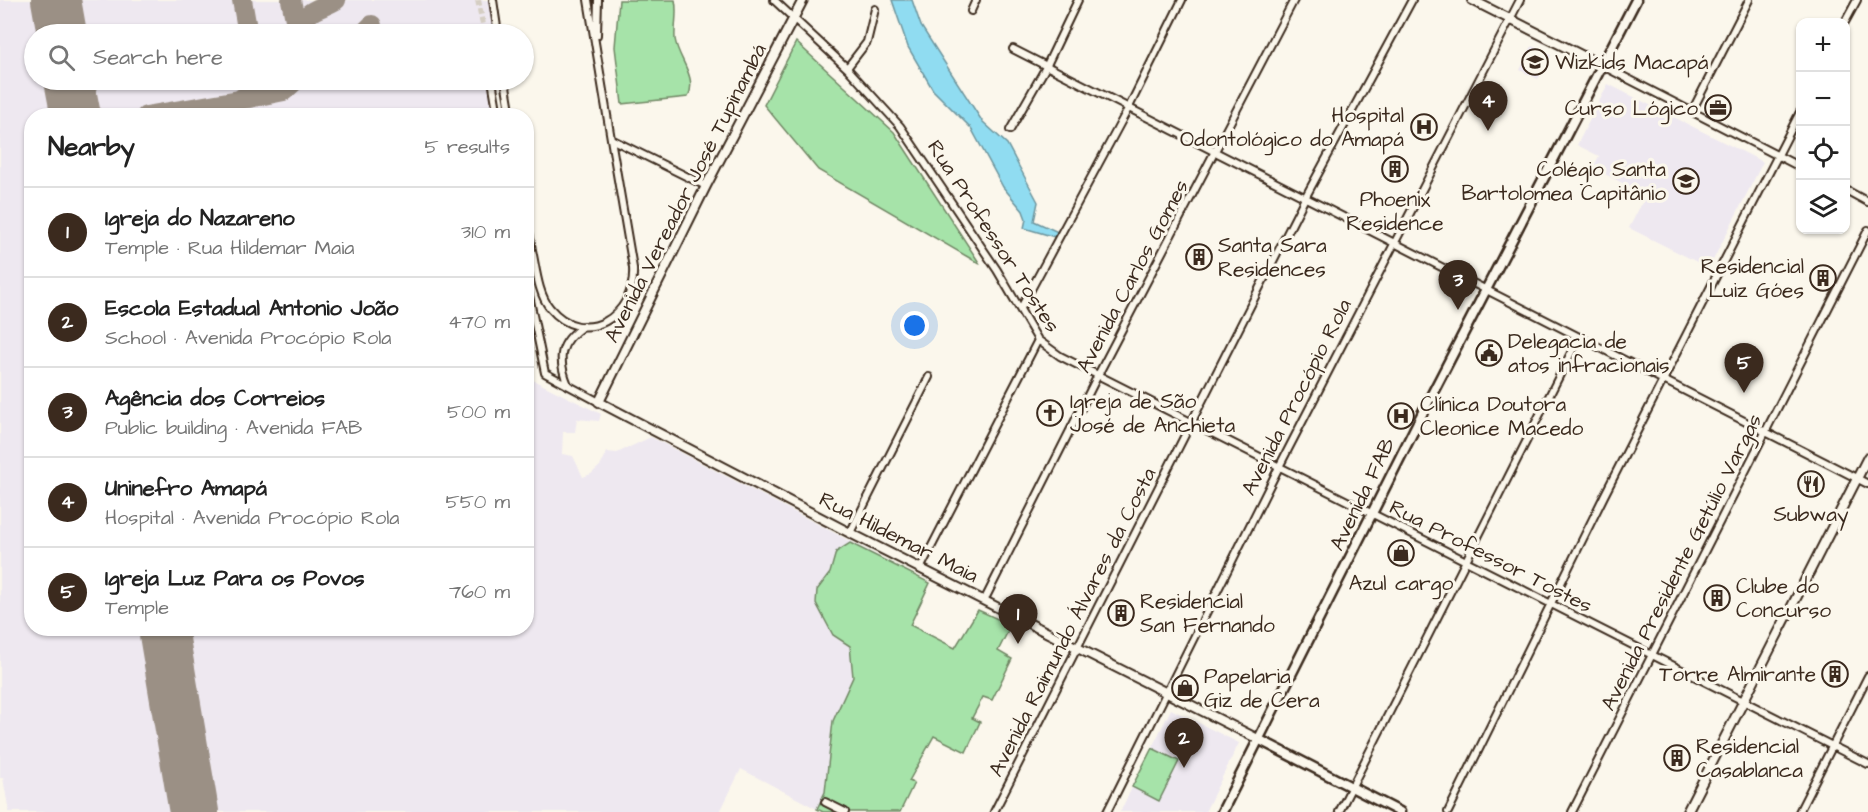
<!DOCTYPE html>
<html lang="en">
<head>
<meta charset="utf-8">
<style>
	body { margin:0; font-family:"Architects Daughter",sans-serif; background:#f6f6f6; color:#222 }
	.controls { position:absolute; right:18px; top:18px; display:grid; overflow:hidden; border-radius:12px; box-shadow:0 2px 4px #0004 }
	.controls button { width:54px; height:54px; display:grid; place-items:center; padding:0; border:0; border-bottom:2px solid #e0e0e0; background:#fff; color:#222; font:30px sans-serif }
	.you { position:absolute; left:915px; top:326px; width:21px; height:21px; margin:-15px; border:4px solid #fff; border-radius:50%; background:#1a73e8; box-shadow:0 0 0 9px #1a73e833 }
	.badge { display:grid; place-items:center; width:39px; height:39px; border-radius:50%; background:#3b2a1e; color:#fff; font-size:20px; font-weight:700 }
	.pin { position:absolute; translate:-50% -50px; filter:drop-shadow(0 2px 3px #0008) }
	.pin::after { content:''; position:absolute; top:32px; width:21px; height:18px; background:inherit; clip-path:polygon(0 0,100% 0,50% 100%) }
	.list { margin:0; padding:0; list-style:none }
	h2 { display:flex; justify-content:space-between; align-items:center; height:78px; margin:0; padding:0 24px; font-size:26px }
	h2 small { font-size:20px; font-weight:400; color:#767676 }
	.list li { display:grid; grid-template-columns:39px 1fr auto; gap:18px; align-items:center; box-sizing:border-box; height:90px; padding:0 24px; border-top:2px solid #e0e0e0 }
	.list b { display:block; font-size:22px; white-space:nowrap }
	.list p { margin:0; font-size:20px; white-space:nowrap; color:#767676 }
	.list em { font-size:20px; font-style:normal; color:#767676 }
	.icon { flex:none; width:33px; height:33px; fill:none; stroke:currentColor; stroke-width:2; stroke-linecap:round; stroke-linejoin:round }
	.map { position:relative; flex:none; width:1868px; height:812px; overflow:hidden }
	.search { position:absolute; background:#fff; box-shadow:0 2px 4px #0004; left:24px; top:24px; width:510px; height:66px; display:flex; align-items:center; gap:15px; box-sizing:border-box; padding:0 21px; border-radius:33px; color:#767676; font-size:22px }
	.panel { position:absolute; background:#fff; box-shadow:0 2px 4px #0004; left:24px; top:108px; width:510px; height:528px; border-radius:24px }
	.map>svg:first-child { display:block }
</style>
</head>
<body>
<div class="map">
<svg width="1868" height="812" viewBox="0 0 1868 812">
	<rect width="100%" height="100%" fill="#fbf7ec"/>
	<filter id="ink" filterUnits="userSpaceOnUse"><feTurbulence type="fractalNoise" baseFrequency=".0167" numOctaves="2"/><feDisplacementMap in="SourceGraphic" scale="12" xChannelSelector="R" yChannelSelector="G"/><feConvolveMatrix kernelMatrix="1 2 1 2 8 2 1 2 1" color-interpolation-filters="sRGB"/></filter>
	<g filter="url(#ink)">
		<path fill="#eee8f0" d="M0,0H491L497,34H34V80H489L495,115L32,116V628H526L527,377L601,414L599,421L577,419L575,432H563L562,454L573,456L583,477L591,474L601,465L607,452L617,453L651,437L930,583L817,809L741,769L720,812H9L3,778H0Z
			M1532,46L1551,55L1538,79L1520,70Z
			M1608,84L1763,162L1709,268L1629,228L1646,195L1593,168L1599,156L1577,145Z
			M1415,114L1439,125L1432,140L1408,129Z
			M1171,709L1239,743L1205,812H1120Z"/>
		<path fill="#a6e3a9" stroke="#708664" stroke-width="1.5" d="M619,0H675C678,13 674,25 675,39C678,59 698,77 688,97L622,104L615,47Z
			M796,42L894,132L980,264L818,170L764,105Z
			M850,543L930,583L910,625L955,648L978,610L1011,625L998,651L1012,659L992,700L983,697L972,718L980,722L966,752L934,736L909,781L914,783L900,812H823L817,809L825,792L833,721L853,677L850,646L833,635L816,603L817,590L830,573L836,552Z
			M1152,748L1179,761L1159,801L1132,787Z"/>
		<path fill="#90dcf1" stroke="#6e959d" stroke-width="1.5" d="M892,0H912L921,26L982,121L1007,144L1038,202L1034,221L1058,232L1055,237L1024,228L1026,219L1023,211L1003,187L971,128L933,90L908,47Z"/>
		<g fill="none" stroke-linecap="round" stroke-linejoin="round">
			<path stroke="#9b9085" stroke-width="20" d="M242,0L248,34
				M291,0L298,34
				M297,33C308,7 315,12 336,0
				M363,34L372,25
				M72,94L87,116
				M239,100L284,91L296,80
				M146,116L239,100L248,94L254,80"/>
			<path stroke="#9b9085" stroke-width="50" d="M56,0L62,34
				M69,80L76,116
				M163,628L194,812"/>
			<path stroke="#d5cec3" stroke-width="6" stroke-dasharray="6 3" stroke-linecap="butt" d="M478,0L485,34"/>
			<g stroke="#3b2a1e" stroke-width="10">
				<path id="minor" d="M493,0L498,34
					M588,0L611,139L706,186
					M774,0L847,68L900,126L997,270L1038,340L1060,356L1868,764
					M971,11L976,0
					M1845,22L1857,0
					M597,35L598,0
					M1013,49L1868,484
					M1603,66L1800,167
					M847,68L867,42L875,9
					M492,80L498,116
					M505,80L511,116
					M1692,111L1749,0
					M1010,130L1046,67L1078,0
					M1846,190L1868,202
					M526,214L532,250L526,267
					M532,250C536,268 538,294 550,308C584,349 636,316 633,268L611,139
					M526,281L545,373L599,402
					M1021,308L1129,107L1182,0
					M568,385C557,358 559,343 583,326
					M850,533L929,377
					M920,569L1038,340
					M984,601L1098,375L1294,0
					M825,802L845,812
					M994,812L1305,198L1412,0
					M1107,812L1279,467L1520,0
					M1339,812L1579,337
					M1448,812L1604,496L1800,112
					M1572,812L1868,230
					M1799,812L1868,676"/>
			</g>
			<g stroke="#3b2a1e" stroke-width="12">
				<path id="tertiary" d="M803,0L706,186L599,402L850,533L1258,739
					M1472,0L1603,66
					M1687,812L1868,457"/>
			</g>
			<g stroke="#3b2a1e" stroke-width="13">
				<path id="secondary" d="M1258,739L1400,812
					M1222,812L1430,398L1636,0"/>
			</g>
			<use href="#minor" stroke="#fbf7ec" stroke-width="6"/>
			<use href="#tertiary" stroke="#fbf7ec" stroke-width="8"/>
			<use href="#secondary" stroke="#fbf7ec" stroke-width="8"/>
		</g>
	</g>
	<defs>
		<g id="school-ring" transform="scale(1.35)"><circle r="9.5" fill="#fbf7ec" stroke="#3b2a1e" stroke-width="1.5"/><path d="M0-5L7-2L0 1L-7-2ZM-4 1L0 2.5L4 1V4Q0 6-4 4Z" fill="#3b2a1e"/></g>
		<g id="office-ring" transform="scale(1.35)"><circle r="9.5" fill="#fbf7ec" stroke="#3b2a1e" stroke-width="1.5"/><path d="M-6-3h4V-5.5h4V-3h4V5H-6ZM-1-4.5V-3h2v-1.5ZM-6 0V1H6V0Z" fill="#3b2a1e"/></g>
		<g id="hospital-ring" transform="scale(1.35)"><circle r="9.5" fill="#fbf7ec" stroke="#3b2a1e" stroke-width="1.5"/><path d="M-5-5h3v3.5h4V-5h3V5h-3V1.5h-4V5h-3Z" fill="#3b2a1e"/></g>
		<g id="building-ring" transform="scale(1.35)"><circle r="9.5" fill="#fbf7ec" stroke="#3b2a1e" stroke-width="1.5"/><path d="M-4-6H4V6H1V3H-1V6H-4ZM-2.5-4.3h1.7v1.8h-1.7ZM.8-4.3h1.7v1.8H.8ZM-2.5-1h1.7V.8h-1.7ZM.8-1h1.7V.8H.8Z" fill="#3b2a1e"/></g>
		<g id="civic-ring" transform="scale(1.35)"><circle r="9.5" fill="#fbf7ec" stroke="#3b2a1e" stroke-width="1.5"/><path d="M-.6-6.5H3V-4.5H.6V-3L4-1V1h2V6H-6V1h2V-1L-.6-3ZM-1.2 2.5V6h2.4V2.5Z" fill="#3b2a1e"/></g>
		<g id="church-ring" transform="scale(1.35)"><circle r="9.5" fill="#fbf7ec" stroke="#3b2a1e" stroke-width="1.5"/><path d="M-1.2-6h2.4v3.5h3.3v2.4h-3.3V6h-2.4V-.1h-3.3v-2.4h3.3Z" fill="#3b2a1e"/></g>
		<g id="restaurant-ring" transform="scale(1.35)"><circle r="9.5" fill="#fbf7ec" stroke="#3b2a1e" stroke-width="1.5"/><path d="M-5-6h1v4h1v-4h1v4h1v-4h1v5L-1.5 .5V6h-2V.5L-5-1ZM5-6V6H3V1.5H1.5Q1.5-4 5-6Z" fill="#3b2a1e"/></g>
		<g id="shop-ring" transform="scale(1.35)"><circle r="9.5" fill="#fbf7ec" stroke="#3b2a1e" stroke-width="1.5"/><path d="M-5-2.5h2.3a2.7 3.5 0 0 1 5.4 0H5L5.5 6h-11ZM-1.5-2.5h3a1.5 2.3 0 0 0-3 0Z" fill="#3b2a1e"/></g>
	</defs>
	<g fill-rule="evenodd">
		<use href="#school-ring" x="1535" y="62"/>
		<use href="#office-ring" x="1718" y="108"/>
		<use href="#hospital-ring" x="1424" y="127"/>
		<use href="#building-ring" x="1395" y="169"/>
		<use href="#school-ring" x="1686" y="181"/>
		<use href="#building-ring" x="1199" y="257"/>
		<use href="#building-ring" x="1823" y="278"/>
		<use href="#civic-ring" x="1489" y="353"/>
		<use href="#church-ring" x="1050" y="413"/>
		<use href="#hospital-ring" x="1401" y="416"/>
		<use href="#restaurant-ring" x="1811" y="484"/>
		<use href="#shop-ring" x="1401" y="553"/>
		<use href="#building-ring" x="1717" y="598"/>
		<use href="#building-ring" x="1121" y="613"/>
		<use href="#building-ring" x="1835" y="674"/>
		<use href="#shop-ring" x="1185" y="688"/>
		<use href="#building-ring" x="1677" y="758"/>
	</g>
	<g text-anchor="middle" stroke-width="6" stroke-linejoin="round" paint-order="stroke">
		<g font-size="21" fill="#3b2a1e" stroke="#fbf7ec" text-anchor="start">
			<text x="1555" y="69">Wizkids Macapá</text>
			<text x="1698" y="115" text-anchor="end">Curso Lógico</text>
			<text x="1404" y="122" text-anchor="end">Hospital<tspan x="1404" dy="24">Odontológico do Amapá</tspan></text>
			<text x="1666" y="176" text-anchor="end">Colégio Santa<tspan x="1666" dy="24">Bartolomea Capitânio</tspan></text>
			<text x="1395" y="206" text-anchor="middle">Phoenix<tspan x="1395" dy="24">Residence</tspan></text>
			<text x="1218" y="252">Santa Sara<tspan x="1218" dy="24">Residences</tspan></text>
			<text x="1804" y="273" text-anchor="end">Residencial<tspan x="1804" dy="24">Luiz Góes</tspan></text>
			<text x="1508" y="348">Delegacia de<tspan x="1508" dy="24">atos infracionais</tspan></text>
			<text x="1070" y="408">Igreja de São<tspan x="1070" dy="24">José de Anchieta</tspan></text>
			<text x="1420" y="411">Clínica Doutora<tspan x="1420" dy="24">Cleonice Macedo</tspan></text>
			<text x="1811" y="521" text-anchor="middle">Subway</text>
			<text x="1401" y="590" text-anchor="middle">Azul cargo</text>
			<text x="1736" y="593">Clube do<tspan x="1736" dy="24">Concurso</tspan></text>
			<text x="1140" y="608">Residencial<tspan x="1140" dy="24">San Fernando</tspan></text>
			<text x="1816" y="681" text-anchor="end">Torre Almirante</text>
			<text x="1204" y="683">Papelaria<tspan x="1204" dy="24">Giz de Cera</tspan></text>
			<text x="1696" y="753">Residencial<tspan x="1696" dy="24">Casablanca</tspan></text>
		</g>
		<g font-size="21" fill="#3b2a1e" stroke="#fbf7ec">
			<text transform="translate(685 193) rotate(-63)" y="7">Avenida Vereador José Tupinambá</text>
			<text transform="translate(994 236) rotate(57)" y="7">Rua Professor Tostes</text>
			<text transform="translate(1132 276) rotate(-62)" y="7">Avenida Carlos Gomes</text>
			<text transform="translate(1296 397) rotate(-63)" y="7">Avenida Procópio Rola</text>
			<text transform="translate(1362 494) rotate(-64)" y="7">Avenida FAB</text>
			<text transform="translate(899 537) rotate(27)" y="7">Rua Hildemar Maia</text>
			<text transform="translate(1491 556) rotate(27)" y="7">Rua Professor Tostes</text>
			<text transform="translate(1681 562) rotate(-63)" y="7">Avenida Presidente Getúlio Vargas</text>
			<text transform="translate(1072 622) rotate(-63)" y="7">Avenida Raimundo Álvares da Costa</text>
		</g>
	</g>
</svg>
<div class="controls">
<button>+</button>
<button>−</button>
<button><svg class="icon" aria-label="locate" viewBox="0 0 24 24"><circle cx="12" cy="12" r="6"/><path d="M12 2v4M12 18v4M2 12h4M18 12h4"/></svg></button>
<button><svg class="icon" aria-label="layers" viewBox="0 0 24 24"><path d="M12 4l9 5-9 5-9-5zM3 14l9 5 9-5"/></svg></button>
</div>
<div class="you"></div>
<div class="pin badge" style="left:1018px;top:644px">1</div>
<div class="pin badge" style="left:1184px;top:768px">2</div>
<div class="pin badge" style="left:1458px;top:310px">3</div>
<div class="pin badge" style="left:1488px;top:131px">4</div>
<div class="pin badge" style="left:1744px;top:393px">5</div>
<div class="search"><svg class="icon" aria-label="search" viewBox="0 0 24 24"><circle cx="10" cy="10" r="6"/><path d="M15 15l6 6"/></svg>Search here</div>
<section class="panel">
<h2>Nearby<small>5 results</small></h2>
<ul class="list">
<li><span class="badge">1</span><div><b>Igreja do Nazareno</b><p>Temple · Rua Hildemar Maia</p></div><em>310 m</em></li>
<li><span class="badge">2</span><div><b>Escola Estadual Antonio João</b><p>School · Avenida Procópio Rola</p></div><em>470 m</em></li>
<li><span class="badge">3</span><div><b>Agência dos Correios</b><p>Public building · Avenida FAB</p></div><em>500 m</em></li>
<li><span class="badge">4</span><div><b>Uninefro Amapá</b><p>Hospital · Avenida Procópio Rola</p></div><em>550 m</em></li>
<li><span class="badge">5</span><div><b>Igreja Luz Para os Povos</b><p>Temple</p></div><em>760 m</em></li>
</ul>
</section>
</div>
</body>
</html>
